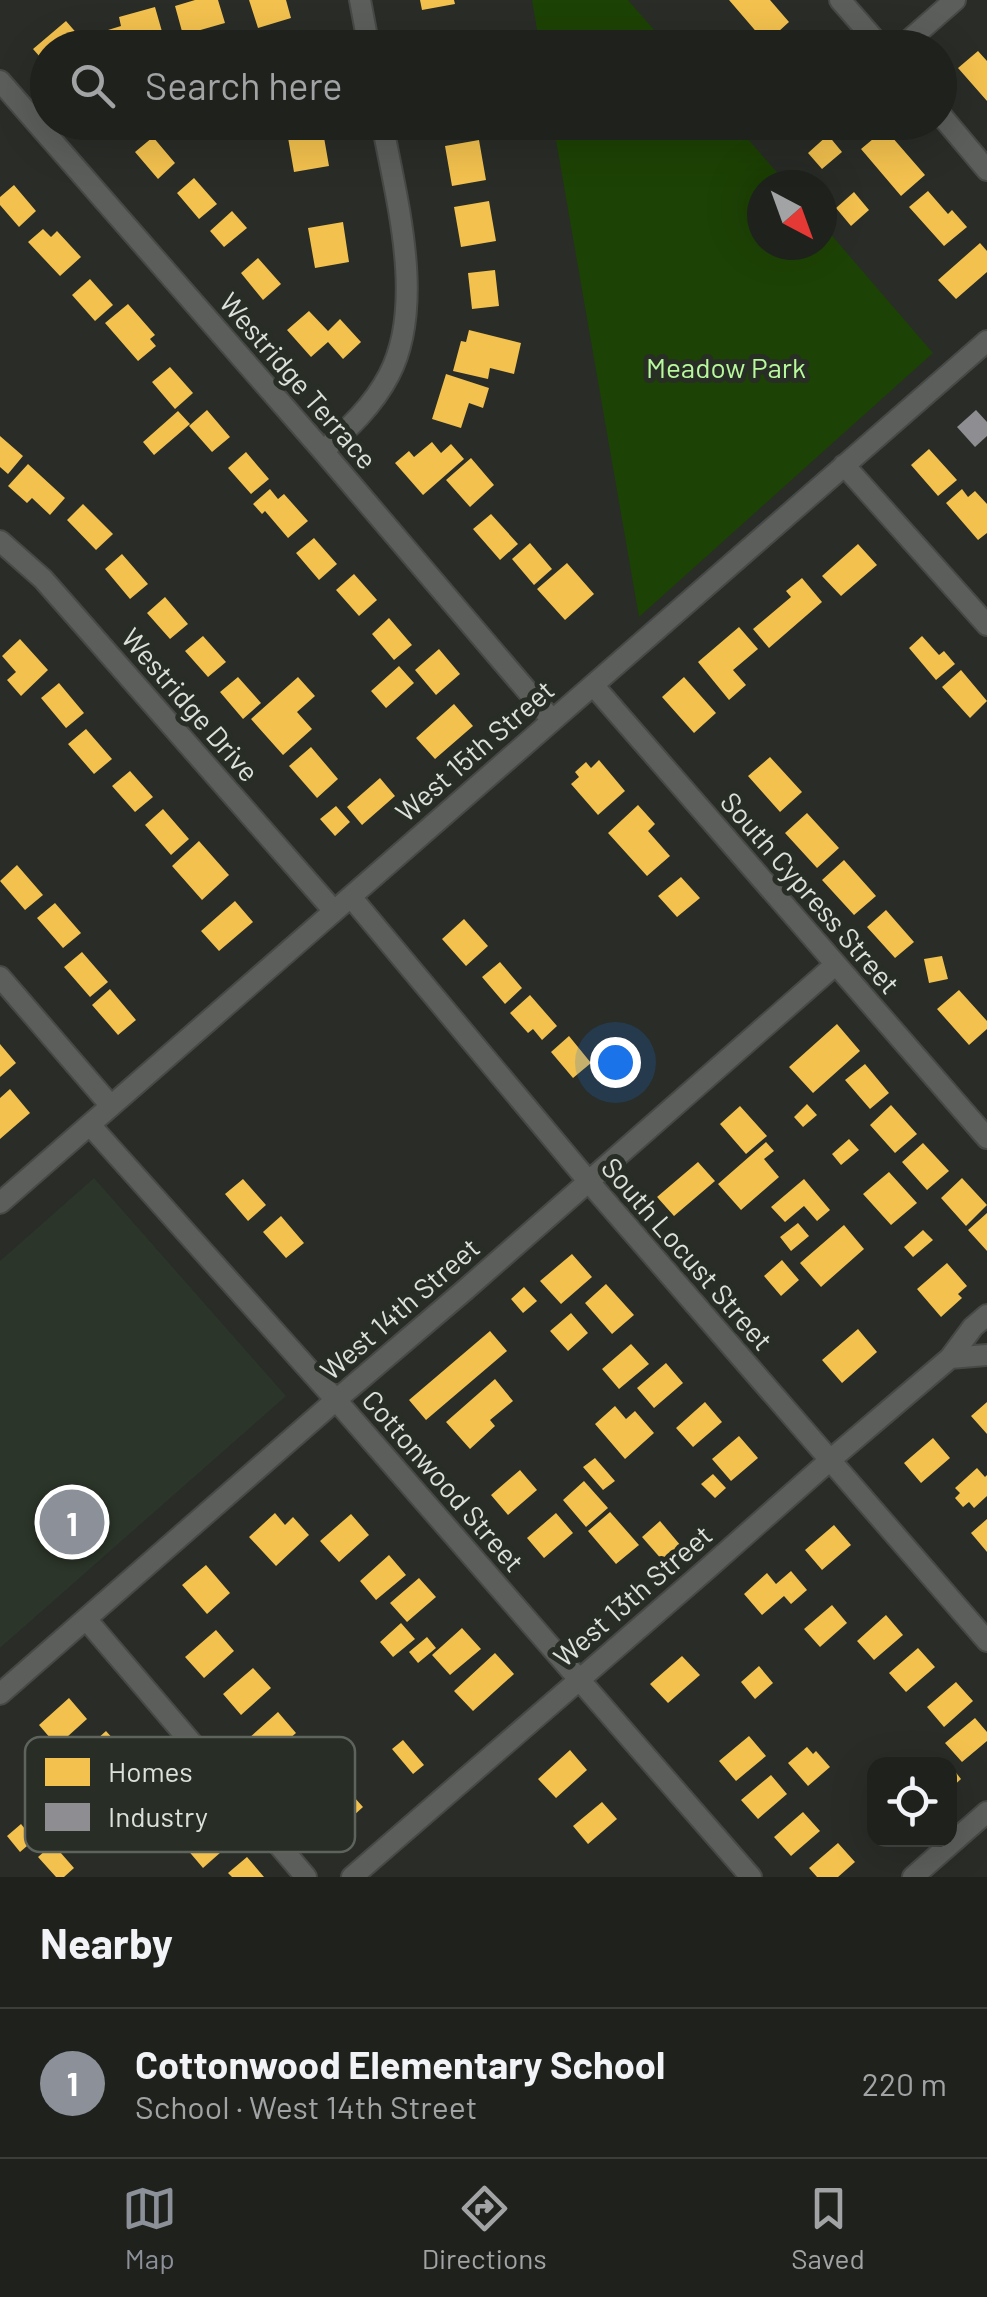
<!DOCTYPE html>
<html lang="en">
<head>
<meta charset="utf-8">
<style>
	body { margin:0; font-family:Barlow,sans-serif; background:#272926; color:#f1f3f6 }
	.controls { position:absolute; right:30px; bottom:30px; display:grid; overflow:hidden; border-radius:20px; box-shadow:0 10px 40px #0002 }
	.controls button { width:90px; height:90px; display:grid; place-items:center; padding:0; border:0; border-bottom:2px solid #3c3e3b; background:#1f211d; color:#f1f3f6; font:50px sans-serif }
	.compass { position:absolute; left:747px; top:170px; width:90px; height:90px; border-radius:50%; background:#1f211d; box-shadow:0 10px 40px #0002; rotate:139deg }
	.you { position:absolute; left:615px; top:1062px; width:35px; height:35px; margin:-25px; border:8px solid #fff; border-radius:50%; background:#1a73e8; box-shadow:0 0 0 15px #1a73e833 }
	.badge { display:grid; place-items:center; width:65px; height:65px; border-radius:50%; background:#8c9099; color:#fff; font-size:32px; font-weight:700 }
	.pin { position:absolute; translate:-50% -50%; border:5px solid #fff; box-shadow:0 2px 10px #0006 }
	.list { margin:0; padding:0; list-style:none }
	h2 { display:flex; justify-content:space-between; align-items:center; height:130px; margin:0; padding:0 40px; font-size:42px }
	h2 small { font-size:32px; font-weight:400; color:#a1a3a4 }
	.list li { display:grid; grid-template-columns:65px 1fr auto; gap:30px; align-items:center; box-sizing:border-box; height:150px; padding:0 40px; border-top:2px solid #3c3e3b }
	.list b { display:block; font-size:38px; white-space:nowrap }
	.list p { margin:0; font-size:32px; white-space:nowrap; color:#a1a3a4 }
	.list em { font-size:32px; font-style:normal; color:#a1a3a4 }
	.icon { flex:none; width:55px; height:55px; fill:none; stroke:currentColor; stroke-width:2; stroke-linecap:round; stroke-linejoin:round }
	.map { position:relative; flex:none; width:987px; height:1877px; overflow:hidden }
	.search { position:absolute; background:#1f211d; box-shadow:0 10px 40px #0002; left:30px; right:30px; top:30px; height:110px; display:flex; align-items:center; gap:25px; box-sizing:border-box; padding:0 35px; border-radius:55px; color:#a1a3a4; font-size:38px }
	.sheet { height:280px; background:#1f211d }
	nav { display:flex; justify-content:space-around; align-items:center; box-sizing:border-box; height:140px; border-top:2px solid #3c3e3b; background:#1f211d; font-size:28px; color:#a1a3a4 }
	nav a { display:grid; justify-items:center; gap:5px }
	nav .on { color:#8c9099 }
	.map>svg:first-child { display:block }
</style>
</head>
<body>
<div class="map">
<svg width="987" height="1877" viewBox="0 0 987 1877">
	<rect width="100%" height="100%" fill="#292c27"/>
	<path fill="#2c3529" d="M94,1178L286,1396L0,1648V1261Z"/>
	<path fill="#1d4205" d="M532,0H628L669,47H540Z
		M553,123H734L788,185H762V245H822V224L933,353L639,617Z"/>
	<path fill="#f2c14e" d="M195,0H218L225,23L183,35L175,6Z
		M249,0H286L291,18L258,28Z
		M420,0H454L455,4L422,10Z
		M729,0H770L789,22L766,43Z
		M155,7L165,42L148,48H113L108,30L121,26L119,17Z
		M66,21L86,44L82,48H48V66L33,49Z
		M978,51L987,61V101L958,68Z
		M322,126L329,166L294,172L287,132Z
		M885,129L925,175L901,196L861,149Z
		M828,135L842,152L822,169L808,153Z
		M153,137L175,163L158,179L135,152Z
		M479,140L486,180L452,186L445,146Z
		M194,178L217,204L199,219L177,193Z
		M14,185L36,211L19,227L0,205V197Z
		M928,191L948,214L952,210L967,227L944,246L909,207Z
		M854,192L869,210L851,226L836,208Z
		M489,201L496,241L461,247L454,207Z
		M232,211L247,228L224,247L210,231Z
		M343,222L349,262L315,268L308,228Z
		M43,229L51,237L57,231L81,257L60,276L28,242Z
		M980,243L987,251V272L956,299L938,280Z
		M258,258L281,284L263,300L241,273Z
		M495,270L499,306L472,309L468,273Z
		M90,279L113,305L95,321L72,295Z
		M128,304L155,335L150,339L156,346L138,361L105,323Z
		M309,311L328,331L340,319L361,342L343,359L328,342L311,357L287,330Z
		M469,330L521,343L514,374L490,368L488,379L453,371L461,341L466,342Z
		M170,367L193,393L175,409L152,382Z
		M446,374L489,388L483,408L469,403L461,428L432,419Z
		M207,410L230,437L212,452L189,426Z
		M178,411L190,424L154,455L143,442Z
		M0,436L23,456L8,474L0,467Z
		M432,442L441,453L451,444L464,459L423,495L395,463L409,451L414,457Z
		M929,449L957,480L938,496L911,465Z
		M246,452L269,479L251,494L228,468Z
		M471,458L494,485L470,507L446,480Z
		M28,464L65,498L50,515L32,498L27,503L8,486Z
		M270,489L278,499L284,494L308,521L288,538L265,511L262,514L253,504Z
		M962,489L968,497L975,491L987,504V533L978,540L946,503Z
		M83,504L113,534L96,550L67,520Z
		M491,514L518,544L500,560L473,529Z
		M314,538L337,564L319,580L296,553Z
		M530,543L552,569L534,585L512,559Z
		M858,544L877,565L841,596L822,576Z
		M122,554L148,584L130,599L105,569Z
		M567,563L594,594L565,620L537,589Z
		M354,574L377,600L359,616L336,590Z
		M802,578L822,602L769,648L753,629L791,597L786,591Z
		M165,597L188,624L170,639L147,613Z
		M389,618L412,645L394,660L372,634Z
		M739,627L758,649L733,670L746,685L729,700L698,662Z
		M203,636L226,662L208,677L185,651Z
		M922,636L939,655L944,651L955,664L936,680L909,648Z
		M20,639L48,670L21,696L7,680L16,672L2,656Z
		M439,649L460,674L436,695L415,670Z
		M399,666L414,683L386,708L371,691Z
		M961,670L987,701L970,718L942,687Z
		M238,677L261,703L243,719L220,692Z
		M298,677L315,696L297,712L312,729L283,755L251,719Z
		M684,677L716,713L694,733L662,697Z
		M59,683L84,713L66,728L41,698Z
		M454,704L473,726L435,759L416,738Z
		M86,729L112,759L94,774L68,744Z
		M311,747L338,779L317,798L289,766Z
		M770,757L802,792L780,812L748,776Z
		M599,760L625,791L598,815L571,784L579,777L575,772L586,762L591,768Z
		M130,771L153,797L135,812L112,786Z
		M380,778L395,796L362,825L347,807Z
		M638,805L655,824L648,831L670,856L647,876L608,833Z
		M336,806L350,822L335,836L320,819Z
		M163,809L189,839L171,855L145,825Z
		M807,813L839,848L817,868L785,833Z
		M199,841L229,875L202,900L172,866Z
		M844,860L876,896L854,915L822,880Z
		M17,865L43,895L25,910L0,881Z
		M681,877L700,898L677,917L658,896Z
		M235,901L253,922L219,951L201,931Z
		M55,903L81,933L63,948L37,918Z
		M886,910L914,942L895,958L867,927Z
		M464,919L488,946L466,966L442,939Z
		M82,952L108,982L90,997L64,967Z
		M942,956L948,979L929,983L924,959Z
		M500,962L522,988L505,1004L482,977Z
		M110,989L136,1020L118,1035L92,1005Z
		M959,990L987,1021V1029L969,1045L937,1009Z
		M530,995L557,1026L542,1040L533,1029L528,1033L510,1013Z
		M837,1024L860,1051L813,1093L789,1067Z
		M569,1036L591,1063L573,1078L551,1052Z
		M0,1044L16,1063L0,1077Z
		M865,1064L889,1093L870,1109L845,1080Z
		M10,1089L30,1113L0,1139V1098Z
		M807,1104L817,1115L803,1127L794,1117Z
		M891,1105L917,1134L895,1153L870,1125Z
		M740,1106L767,1136L746,1154L720,1124Z
		M849,1139L859,1150L841,1165L832,1154Z
		M766,1142L774,1151L764,1159L779,1177L741,1210L718,1184Z
		M923,1143L949,1171L927,1190L902,1162Z
		M698,1162L715,1181L674,1216L657,1197Z
		M889,1172L917,1203L891,1225L863,1194Z
		M962,1178L987,1205L966,1226L941,1198Z
		M243,1179L266,1205L248,1221L225,1194Z
		M804,1179L830,1210L817,1221L804,1206L785,1222L771,1207Z
		M987,1213V1251L968,1230Z
		M281,1216L304,1243L286,1258L263,1232Z
		M798,1223L809,1236L791,1251L780,1237Z
		M844,1225L864,1249L821,1287L800,1263Z
		M923,1230L933,1240L913,1257L904,1247Z
		M572,1254L592,1277L561,1304L540,1281Z
		M782,1260L799,1280L781,1296L764,1276Z
		M947,1263L967,1286L958,1294L962,1298L941,1317L917,1289Z
		M606,1284L634,1315L612,1334L585,1303Z
		M524,1287L537,1301L523,1313L511,1299Z
		M571,1313L588,1333L568,1351L550,1331Z
		M858,1329L877,1352L842,1383L822,1360Z
		M490,1331L507,1351L426,1420L409,1400Z
		M631,1344L649,1364L619,1389L602,1369Z
		M666,1363L683,1383L654,1408L637,1388Z
		M495,1379L513,1401L490,1420L495,1426L470,1449L446,1422Z
		M705,1402L722,1422L693,1447L676,1428Z
		M987,1402V1434L971,1416Z
		M615,1406L626,1419L635,1411L654,1433L625,1459L595,1424Z
		M739,1436L758,1458L731,1481L712,1459Z
		M933,1438L950,1458L921,1483L904,1463Z
		M595,1458L615,1481L603,1490L583,1467Z
		M977,1468L985,1477L987,1475V1496L974,1508L969,1502L963,1507L955,1498L960,1493L955,1488Z
		M520,1470L537,1490L508,1515L491,1495Z
		M713,1474L726,1488L715,1498L701,1484Z
		M584,1481L608,1508L586,1527L563,1500Z
		M610,1512L639,1545L616,1564L588,1531Z
		M275,1513L285,1525L293,1517L309,1535L276,1566L249,1537Z
		M556,1513L573,1533L544,1558L527,1538Z
		M351,1514L369,1535L339,1562L320,1541Z
		M987,1519V1552L971,1533Z
		M660,1521L681,1546L663,1561L642,1537Z
		M834,1525L851,1545L822,1570L805,1550Z
		M389,1555L406,1575L376,1600L360,1581Z
		M206,1565L230,1593L207,1614L182,1585Z
		M791,1571L807,1590L791,1604L784,1596L762,1615L744,1594L767,1573L776,1584Z
		M419,1578L436,1597L407,1622L390,1603Z
		M832,1605L847,1623L820,1647L804,1629Z
		M886,1615L903,1635L874,1660L857,1641Z
		M401,1623L415,1639L393,1657L380,1642Z
		M462,1628L481,1649L450,1675L432,1655Z
		M216,1630L234,1651L204,1678L185,1657Z
		M427,1637L436,1648L418,1663L409,1652Z
		M918,1648L935,1667L906,1692L889,1673Z
		M495,1653L514,1674L473,1711L454,1691Z
		M682,1656L700,1675L668,1703L650,1684Z
		M759,1666L773,1683L755,1699L741,1682Z
		M253,1668L271,1688L241,1715L223,1694Z
		M956,1682L973,1701L944,1727L927,1707Z
		M69,1698L87,1719L57,1746L39,1725Z
		M278,1712L296,1733L266,1759L248,1739Z
		M975,1718L987,1732V1741L962,1762L945,1743Z
		M106,1731L124,1751L94,1778L76,1758Z
		M749,1736L766,1756L736,1781L719,1761Z
		M403,1740L424,1765L413,1774L392,1749Z
		M807,1747L813,1754L816,1751L830,1767L808,1786L788,1763Z
		M570,1750L587,1770L556,1798L538,1779Z
		M950,1765L961,1779L950,1789Z
		M771,1775L787,1794L758,1819L741,1800Z
		M345,1787L363,1807L333,1834L315,1813Z
		M602,1802L617,1819L588,1844L573,1826Z
		M803,1812L820,1831L791,1856L774,1837Z
		M21,1824L34,1840L20,1852L7,1836Z
		M213,1825L230,1844L203,1868L186,1848Z
		M838,1843L855,1862L838,1877H817L809,1868Z
		M53,1844L74,1868L64,1877H56L38,1857Z
		M247,1857L264,1877H232L228,1873Z"/>
	<path fill="#8d8d92" d="M976,410L987,422V436L975,447L957,427Z"/>
	<g fill="none" stroke-linecap="round" stroke-linejoin="round">
		<g stroke="#464945" stroke-width="24">
			<path id="minor" d="M360,0L369,48
				M840,0L882,48
				M900,48L955,0
				M0,81L323,451L552,720
				M940,114L987,170
				M323,451C348,429 373,406 389,375C426,304 396,198 382,122
				M844,465L987,625
				M0,541L43,579L334,911
				M593,685L987,1138
				M351,897L589,1182L987,1641
				M0,977L111,1106
				M90,1125L336,1400L751,1877
				M0,1203L987,341
				M950,1358L987,1355
				M86,1619L306,1877
				M0,1694L336,1400L465,1290L835,965
				M352,1877L707,1569L829,1461L950,1358L973,1327L987,1315
				M913,1877L987,1812"/>
		</g>
		<use href="#minor" stroke="#5c5e5b" stroke-width="20"/>
	</g>
	<g text-anchor="middle" stroke-width="10" stroke-linejoin="round" paint-order="stroke">
		<g font-size="28" fill="#b8f99d" stroke="#282e25">
			<text x="726" y="378">Meadow Park</text>
		</g>
		<g font-size="28" fill="#dde1dc" stroke="#282e25">
			<text transform="translate(298 381) rotate(49)" y="10">Westridge Terrace</text>
			<text transform="translate(190 705) rotate(49)" y="10">Westridge Drive</text>
			<text transform="translate(475 751) rotate(-41)" y="10">West 15th Street</text>
			<text transform="translate(810 893) rotate(49)" y="10">South Cypress Street</text>
			<text transform="translate(687 1254) rotate(49)" y="10">South Locust Street</text>
			<text transform="translate(400 1309) rotate(-41)" y="10">West 14th Street</text>
			<text transform="translate(443 1481) rotate(49)" y="10">Cottonwood Street</text>
			<text transform="translate(633 1596) rotate(-41)" y="10">West 13th Street</text>
		</g>
	</g>
	<rect x="25" y="1737" width="330" height="115" rx="15" fill="#282e25" stroke="#5e645c" stroke-width="2.5"/>
	<rect x="45" y="1758" width="45" height="28" fill="#f2c14e"/>
	<rect x="45" y="1803" width="45" height="28" fill="#8d8d92"/>
	<g font-size="28" fill="#dde1dc">
		<text x="108" y="1782">Homes</text>
		<text x="108" y="1827">Industry</text>
	</g>
</svg>
<div class="controls">
<button><svg class="icon" aria-label="locate" viewBox="0 0 24 24"><circle cx="12" cy="12" r="6"/><path d="M12 2v4M12 18v4M2 12h4M18 12h4"/></svg></button>
</div>
<svg class="compass" viewBox="-18 -18 36 36"><path d="M0-13l5 13h-10z" fill="#e53935"/><path d="M0 13l5-13h-10z" fill="#a1a3a4"/></svg>
<div class="you"></div>
<div class="pin badge" style="left:72px;top:1522px">1</div>
<div class="search"><svg class="icon" aria-label="search" viewBox="0 0 24 24"><circle cx="10" cy="10" r="6"/><path d="M15 15l6 6"/></svg>Search here</div>
</div>
<section class="sheet">
<h2>Nearby<small></small></h2>
<ul class="list">
<li><span class="badge">1</span><div><b>Cottonwood Elementary School</b><p>School · West 14th Street</p></div><em>220 m</em></li>
</ul>
</section>
<nav>
<a class="on"><svg class="icon" aria-label="map" viewBox="0 0 24 24"><path d="M3 6l6-2 6 2 6-2v14l-6 2-6-2-6 2zM9 4v14M15 6v14"/></svg>Map</a>
<a><svg class="icon" aria-label="directions" viewBox="0 0 24 24"><path d="M12 3l9 9-9 9-9-9zM9 14v-3h6M13 9l2 2-2 2"/></svg>Directions</a>
<a><svg class="icon" aria-label="saved" viewBox="0 0 24 24"><path d="M7 4h10v16l-5-4-5 4z"/></svg>Saved</a>
</nav>
</body>
</html>
